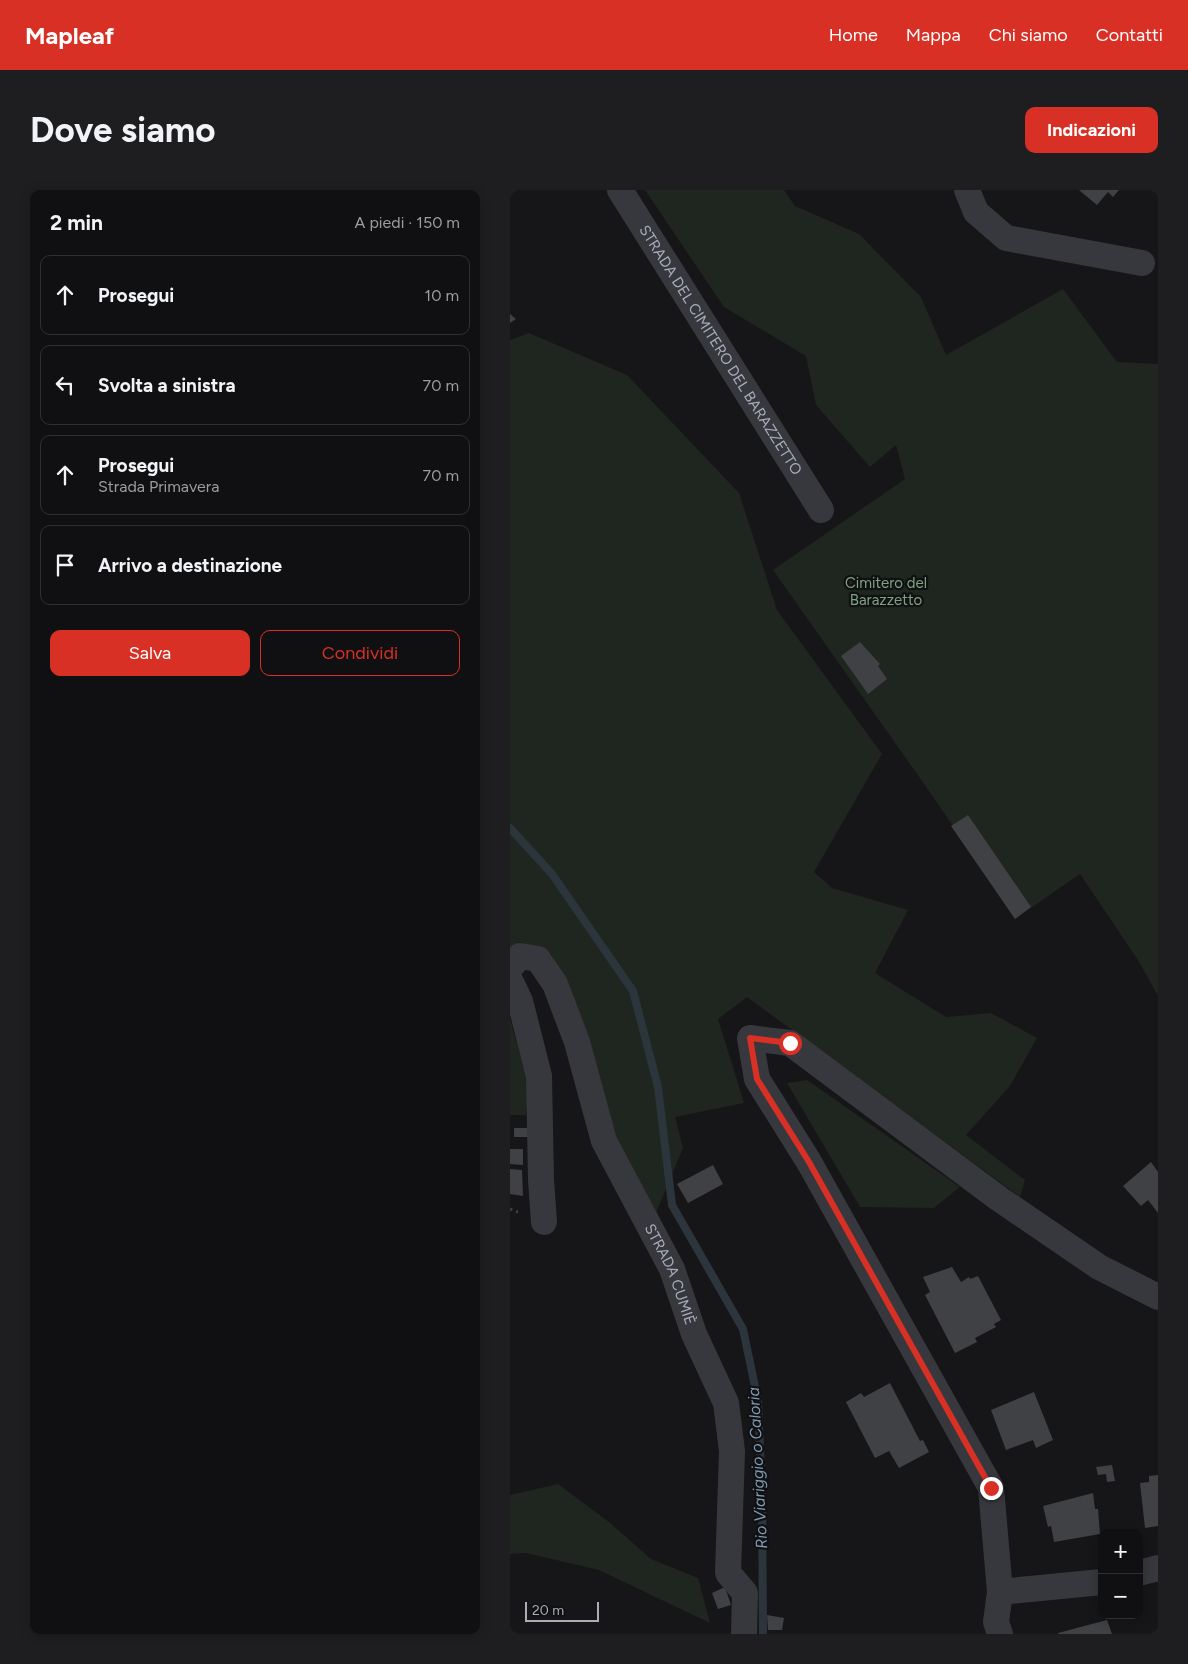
<!DOCTYPE html>
<html lang="it">
<head>
<meta charset="utf-8">
<style>
	body { margin:0; font-family:Figtree,sans-serif; background:#1e1e20; color:#f1f3f6 }
	.controls { position:absolute; right:15px; bottom:15px; display:grid; overflow:hidden; border-radius:10px; box-shadow:0 2px 12px #0003 }
	.controls button { width:45px; height:45px; display:grid; place-items:center; padding:0; border:0; border-bottom:1px solid #303032; background:#101012; color:#f1f3f6; font:25px sans-serif }
	.scale { position:absolute; left:15px; bottom:12px; width:74px; box-sizing:border-box; padding-left:5px; border:2px solid #a8adb8; border-top:0; font-size:14px; line-height:18px; white-space:nowrap; color:#a8adb8; -webkit-text-stroke:4px #111113; paint-order:stroke }
	.stop { position:absolute; width:15px; height:15px; margin:-11px; border:4px solid #d93025; border-radius:50%; background:#fff }
	.stop.end { background:#d93025; border-color:#fff; box-shadow:0 1px 5px #0008 }
	.list { margin:0; padding:0; list-style:none }
	h2 { display:flex; justify-content:space-between; align-items:center; height:65px; margin:0; padding:0 20px; font-size:21px }
	h2 small { font-size:16px; font-weight:400; color:#9c9d9f }
	.list li { display:grid; grid-template-columns:32px 1fr auto; gap:15px; align-items:center; box-sizing:border-box; height:80px; margin:0 10px 10px; padding:0 10px; border:1px solid #303032; border-radius:10px }
	.list b { display:block; font-size:19px; white-space:nowrap }
	.list p { margin:0; font-size:16px; white-space:nowrap; color:#9c9d9f }
	.list em { font-size:16px; font-style:normal; color:#9c9d9f }
	.actions { display:flex; gap:10px; padding:15px 20px }
	.actions a { flex:1; padding:11px 0; border:1px solid #d93025; border-radius:10px; text-align:center; font-size:18px; color:#d93025 }
	.actions .main { background:#d93025; color:#fff }
	.icon { flex:none; width:28px; height:28px; fill:none; stroke:currentColor; stroke-width:2; stroke-linecap:round; stroke-linejoin:round }
	.map { position:relative; flex:none; width:648px; height:1444px; overflow:hidden; border-radius:10px }
	header { display:flex; align-items:center; gap:30px; box-sizing:border-box; height:70px; padding:0 25px; background:#d93025; color:#fff }
	header strong { font-size:24px }
	nav { display:flex; gap:28px; margin-inline-start:auto; font-size:18px }
	.intro { display:flex; align-items:center; justify-content:space-between; box-sizing:border-box; height:120px; padding:0 30px }
	h1 { margin:0; font-size:35px }
	.button { padding:12px 22px; border-radius:10px; background:#d93025; color:#fff; font-size:18px; font-weight:700 }
	main { display:flex; gap:30px; padding:0 30px }
	aside { flex:1; background:#101012; border-radius:10px; box-shadow:0 2px 12px #0003 }
	.map>svg:first-child { display:block }
</style>
</head>
<body>
<header>
<strong>Mapleaf</strong>
<nav><a>Home</a><a>Mappa</a><a>Chi siamo</a><a>Contatti</a></nav>
</header>
<div class="intro"><h1>Dove siamo</h1><a class="button">Indicazioni</a></div>
<main>
<aside>
<h2>2 min<small>A piedi · 150 m</small></h2>
<ul class="list">
<li><svg class="icon" aria-label="ahead" viewBox="0 0 24 24"><path d="M12 20V5M6 11l6-6 6 6"/></svg><div><b>Prosegui</b></div><em>10 m</em></li>
<li><svg class="icon" aria-label="left" viewBox="0 0 24 24"><path d="M17 20v-9H6M10 6l-5 5 5 5"/></svg><div><b>Svolta a sinistra</b></div><em>70 m</em></li>
<li><svg class="icon" aria-label="ahead" viewBox="0 0 24 24"><path d="M12 20V5M6 11l6-6 6 6"/></svg><div><b>Prosegui</b><p>Strada Primavera</p></div><em>70 m</em></li>
<li><svg class="icon" aria-label="arrive" viewBox="0 0 24 24"><path d="M6 21V4h12l-3 4 3 4H6"/></svg><div><b>Arrivo a destinazione</b></div></li>
</ul>
<div class="actions"><a class="main">Salva</a><a>Condividi</a></div>
</aside>
<div class="map">
<svg width="648" height="1444" viewBox="0 0 648 1444">
	<rect width="100%" height="100%" fill="#161618"/>
	<path fill="#1e261f" d="M135,0H274L285,16L349,44L411,107L436,165L553,99L607,172L648,174V806L628,770L570,684L505,729L424,608L263,380L395,289L386,255L360,277L306,215L296,166L214,117Z
		M19,143L117,185L229,303L267,420L372,564L304,682L322,698L398,720L365,783L436,827L481,823L527,848L500,896L456,945L515,990L510,1007L237,807L208,829L234,913L165,927L173,958L146,1023L110,959L79,854L41,764L9,752L0,761V150Z
		M0,829L19,895L16,925H0Z
		M297,890L450,997L424,1018L350,1017L277,893Z
		M48,1294L99,1332L141,1369L188,1388L200,1433L89,1380L16,1363L0,1364V1305Z"/>
	<g fill="none" stroke-linecap="round" stroke-linejoin="round">
		<path stroke="#2c353c" stroke-width="8" d="M0,638L42,684L123,801L148,897L162,1015L233,1139L248,1211L252,1305L253,1444"/>
	</g>
	<path fill="#404145" d="M569,0H609L603,7L598,2L587,15Z
		M0,124L6,129L0,133Z
		M350,452L370,474L368,476L377,489L358,504L331,466Z
		M458,625L521,717L505,729L441,636Z
		M4,938H19V947H4Z
		M0,959H13V975L0,974Z
		M641,972L648,982V1023L638,1010L631,1016L613,996Z
		M203,975L213,994L178,1013L167,994Z
		M0,979L12,980L13,1006L0,1004Z
		M442,1077L451,1092L459,1087L460,1089L468,1086L491,1130L484,1134L486,1137L465,1148L467,1152L445,1163L415,1105L420,1102L413,1087Z
		M380,1193L410,1251L413,1250L419,1262L389,1278L379,1261L365,1268L336,1212L351,1203L354,1207Z
		M524,1202L543,1250L526,1258L523,1250L496,1260L481,1220Z
		M602,1275L605,1291L597,1292L596,1284L588,1285L586,1277Z
		M648,1285V1336L635,1338L630,1293L639,1292V1286Z
		M583,1303L585,1319H588L590,1344L544,1352L541,1336L538,1337L533,1316Z
		M215,1397L221,1415L208,1419L202,1403Z
		M257,1425L274,1428L272,1440H258Z
		M597,1430L602,1444H548V1443Z"/>
	<g fill="none" stroke-linecap="round" stroke-linejoin="round">
		<path stroke="#3d3f44" stroke-width="3" stroke-dasharray="2.5 4" stroke-linecap="butt" d="M0,1019L8,1022"/>
		<g stroke="#37383d" stroke-width="26">
			<path id="s1" d="M110,0L311,320"/>
			<path d="M457,0L466,22L496,48L632,73"/>
			<path id="s2" d="M0,778L10,766L28,769L45,794L67,852L94,951L162,1079L184,1144L216,1213L222,1261L218,1383L235,1403L234,1444"/>
			<path d="M0,790L10,811L29,886L31,990L34,1032"/>
			<path d="M629,1383L648,1378"/>
			<path d="M490,1402L592,1392"/>
			<path d="M490,1444L486,1432L490,1402L481,1298L299,972L247,889L240,848L280,853L488,1008L589,1077L648,1107"/>
		</g>
	</g>
	<g fill="none" stroke-linecap="round" stroke-linejoin="round">
		<path stroke="#d93025" stroke-width="6" d="M280,853L240,848L247,889L299,972L481,1298"/>
	</g>
	<g text-anchor="middle" stroke-width="4.5" stroke-linejoin="round" paint-order="stroke">
		<g font-size="15" fill="#a8adb8" stroke="#111113">
			<text dy="5" stroke="none"><textPath href="#s1" startOffset="189">STRADA DEL CIMITERO DEL BARAZZETTO</textPath></text>
			<text dy="5" stroke="none"><textPath href="#s2" startOffset="378">STRADA CUMIÈ</textPath></text>
		</g>
		<g font-size="15" fill="#7fa381" stroke="#111113">
			<text x="376" y="398">Cimitero del<tspan x="376" dy="17">Barazzetto</tspan></text>
		</g>
		<g font-size="16" font-style="italic" fill="#7f9bb3" stroke="#111113">
			<text transform="translate(247 1278) rotate(-93)" y="6">Rio Viariggio o Caloria</text>
		</g>
	</g>
</svg>
<div class="controls">
<button>+</button>
<button>−</button>
</div>
<div class="scale">20 m</div>
<div class="stop" style="left:280px;top:853px"></div>
<div class="stop end" style="left:481px;top:1298px"></div>
</div>
</main>
</body>
</html>
